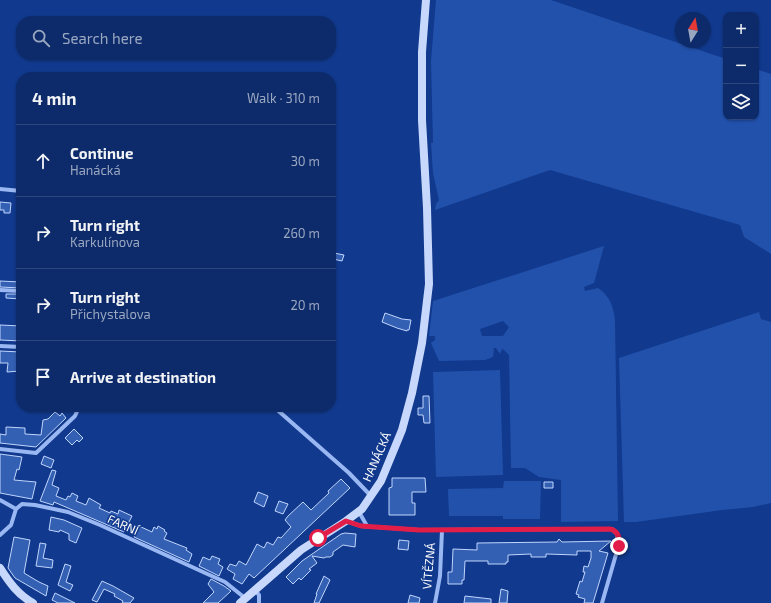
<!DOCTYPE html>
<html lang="en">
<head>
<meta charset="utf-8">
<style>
	body { margin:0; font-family:"Exo 2",sans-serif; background:#163370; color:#f1f3f6 }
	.controls { position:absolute; right:12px; top:12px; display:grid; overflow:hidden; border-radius:8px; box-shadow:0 1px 3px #0004 }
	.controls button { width:36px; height:36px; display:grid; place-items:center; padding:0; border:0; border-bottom:1px solid #2d477e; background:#0d2b6a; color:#f1f3f6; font:20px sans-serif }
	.compass { position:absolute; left:675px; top:12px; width:36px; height:36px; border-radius:50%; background:#0d2b6a; box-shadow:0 1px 3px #0004; rotate:11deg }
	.stop { position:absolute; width:12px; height:12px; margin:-9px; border:3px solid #e11d48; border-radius:50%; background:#fff }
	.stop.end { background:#e11d48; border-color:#fff; box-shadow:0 1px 4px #0008 }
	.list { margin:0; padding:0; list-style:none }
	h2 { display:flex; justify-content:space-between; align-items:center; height:52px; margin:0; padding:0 16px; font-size:17px }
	h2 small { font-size:13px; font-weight:400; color:#9aa7c1 }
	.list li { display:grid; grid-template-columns:26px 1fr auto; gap:12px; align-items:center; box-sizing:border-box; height:72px; padding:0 16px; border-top:1px solid #2d477e }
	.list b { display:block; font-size:15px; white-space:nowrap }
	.list p { margin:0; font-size:13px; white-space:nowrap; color:#9aa7c1 }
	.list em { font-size:13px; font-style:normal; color:#9aa7c1 }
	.icon { flex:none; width:22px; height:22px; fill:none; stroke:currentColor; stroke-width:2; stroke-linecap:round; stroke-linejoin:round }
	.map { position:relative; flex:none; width:771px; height:603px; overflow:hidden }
	.search { position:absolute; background:#0d2b6a; box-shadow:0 1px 3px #0004; left:16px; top:16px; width:320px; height:44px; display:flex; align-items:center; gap:10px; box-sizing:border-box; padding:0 14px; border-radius:16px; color:#9aa7c1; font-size:15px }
	.panel { position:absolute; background:#0d2b6a; box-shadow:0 1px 3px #0004; left:16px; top:72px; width:320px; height:340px; border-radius:16px }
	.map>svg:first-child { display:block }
</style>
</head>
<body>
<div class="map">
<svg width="771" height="603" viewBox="0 0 771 603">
	<rect width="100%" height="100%" fill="#11398d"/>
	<path fill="#2251ac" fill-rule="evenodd" d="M436,0H551L726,59V117H756V69L771,74V254L744,237L740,225L550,170L435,210L436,204L439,200L433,173L431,143H433L431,61Z
		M604,246L594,283L584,287L585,291L598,288C610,296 613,306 615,320L618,521L561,522V480L539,477L525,468H511L509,355L504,350L502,349L500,354L496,348H494L493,357L485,360L439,361L431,343L435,340V336H429L433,301ZM503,321L509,327L503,336H482L480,329Z
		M759,312L761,319L771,322V503L753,507L722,510L636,522H624L619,358Z
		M500,370L503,475L436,477L433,372Z
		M504,481H541L540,519H503V516H449L448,489L503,488Z"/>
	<path fill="#3460b4" stroke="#c0d5fd" d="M0,202L11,203L10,213H4V210H0Z
		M334,253L344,255L342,261L333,259Z
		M0,281L21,282V288L0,287Z
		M6,294H21V299L6,298Z
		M385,313L402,319L411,320L409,330H407V331L397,328L382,322Z
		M0,325L21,326V341L0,340Z
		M0,351L21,352V371L7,372L8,363H0Z
		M423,396H429L430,423H424L423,415H418V408H423Z
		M55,412L60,416L62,413L66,418L36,447L0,443V434L6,435V427L25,428V434L41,435L43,420L48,419Z
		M74,429L83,438L79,442L77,440L72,445L65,438Z
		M0,454L22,457L19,470L17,469L14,480L36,482L32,499L0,493Z
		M44,456L54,460L51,468L41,464Z
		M52,470L56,471L52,485L59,488L56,496L66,500L68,496L70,497L72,493L78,496L76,501L86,505L89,498L101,505L99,508L110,513L111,511L118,514L119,510L132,516L124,532L54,502L53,505L40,501Z
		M392,478H425L426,492H412V503H415V515H389V488L392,487Z
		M341,479L350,488L254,578L249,574L242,584L233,579L235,574L227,569L230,564L236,566L239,561L246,565L257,544L264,548L267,542L273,545L278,537L281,538L291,527L285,520L288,516L303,502L311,510L329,493L328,491Z
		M544,482H553V488H544Z
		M258,492L268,496L264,507L254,502Z
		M279,501L288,504L283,514L275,511Z
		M51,517L64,520L82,528L76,543L69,540V534L60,530L59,532L49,530Z
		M139,526L152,532L154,527L157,529L158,526L165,530L164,531L167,533L164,539L187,548L186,550L192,554L189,562L134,537Z
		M345,533L356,534L355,547L343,545L333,552V555L330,557H326L324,558L312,556L317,563L309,569L311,570L301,580L299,578L293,584L286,577L302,561L341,534Z
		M14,537L30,540L24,573L39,582L48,586L46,596L15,578L8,568Z
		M559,539L562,542L611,541L599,551L608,553L593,603H584L585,599L578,597L579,595L576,594L580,581L582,582L585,572H583L584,566L588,567L591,558V551H577V555L546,554V557H531V554L508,555V562H506V564H488V561H465L464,580H462V584H448V572H452L453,549L477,550V543L557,542Z
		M399,540L409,541L408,550L398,549Z
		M40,543L46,544L43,558L53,560L52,568L36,566Z
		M212,556L220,559L218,564L223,567L219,576L199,566L203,557L210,560Z
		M65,564L71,566L66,582L73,585L70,591L58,585Z
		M324,576L330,580L319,603H314L317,594H316Z
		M211,579L224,586L231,591L218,603H203L214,592L208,584Z
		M102,581L113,586L134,598L130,603H122L123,601L114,596L115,594L104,589L97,602L92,600Z
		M501,589L508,591L507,603H499Z
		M55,593L75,603H58L52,600Z
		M410,595L420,598L419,603H408Z
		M465,596L491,599V603H464Z"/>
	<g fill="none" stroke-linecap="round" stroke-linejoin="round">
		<path stroke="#99b7f2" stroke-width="4" d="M0,189L21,191
			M0,290L21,291
			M0,346L21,347
			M274,407L349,473L371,496
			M0,449L36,453L75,416L79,407
			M0,500L16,509
			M359,512L367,526
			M346,521L361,526L419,530L612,529L617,534L619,544L602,603
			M0,535L11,525L16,509L22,504L35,505L68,512L100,525L225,582L245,598
			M255,590L259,595V603
			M435,603L440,576L442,530"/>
		<path stroke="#c7d8fc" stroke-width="8" d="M0,568C9,582 18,595 33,603
			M240,603L301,550L346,521L362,509L381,481L402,430L412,393L422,343L429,284L427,208L422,120V52L426,0"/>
	</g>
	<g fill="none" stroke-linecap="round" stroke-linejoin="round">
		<path stroke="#e11d48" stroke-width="5" d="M318,538L346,521L361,526L419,530L610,529C618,531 620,538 619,546"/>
	</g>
	<g text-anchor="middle" stroke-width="3" stroke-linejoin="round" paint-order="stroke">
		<g font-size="12" fill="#fff" stroke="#11398d">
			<text transform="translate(377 457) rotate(-66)" y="4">HANÁCKÁ</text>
			<text transform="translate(123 525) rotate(24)" y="4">FARNÍ</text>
			<text transform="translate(429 566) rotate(-85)" y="4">VÍTĚZNÁ</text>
		</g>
	</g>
</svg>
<div class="controls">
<button>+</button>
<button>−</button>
<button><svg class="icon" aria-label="layers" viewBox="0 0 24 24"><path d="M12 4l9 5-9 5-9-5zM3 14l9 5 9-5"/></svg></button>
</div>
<svg class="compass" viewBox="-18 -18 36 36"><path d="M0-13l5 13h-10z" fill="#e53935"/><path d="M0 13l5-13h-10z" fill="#9aa7c1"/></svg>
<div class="stop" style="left:318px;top:538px"></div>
<div class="stop end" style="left:619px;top:546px"></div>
<div class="search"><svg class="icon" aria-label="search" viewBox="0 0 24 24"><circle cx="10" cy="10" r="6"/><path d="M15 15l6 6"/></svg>Search here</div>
<section class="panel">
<h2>4 min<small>Walk · 310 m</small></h2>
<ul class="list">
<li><svg class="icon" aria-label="ahead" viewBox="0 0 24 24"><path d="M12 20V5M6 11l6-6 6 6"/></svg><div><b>Continue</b><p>Hanácká</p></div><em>30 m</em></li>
<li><svg class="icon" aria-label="right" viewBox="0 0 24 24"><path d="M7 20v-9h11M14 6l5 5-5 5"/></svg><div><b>Turn right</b><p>Karkulínova</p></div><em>260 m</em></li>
<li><svg class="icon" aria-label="right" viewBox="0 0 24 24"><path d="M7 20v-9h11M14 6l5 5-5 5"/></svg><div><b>Turn right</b><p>Přichystalova</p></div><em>20 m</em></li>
<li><svg class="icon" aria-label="arrive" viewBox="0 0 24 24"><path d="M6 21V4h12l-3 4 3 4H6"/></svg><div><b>Arrive at destination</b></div></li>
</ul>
</section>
</div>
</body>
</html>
